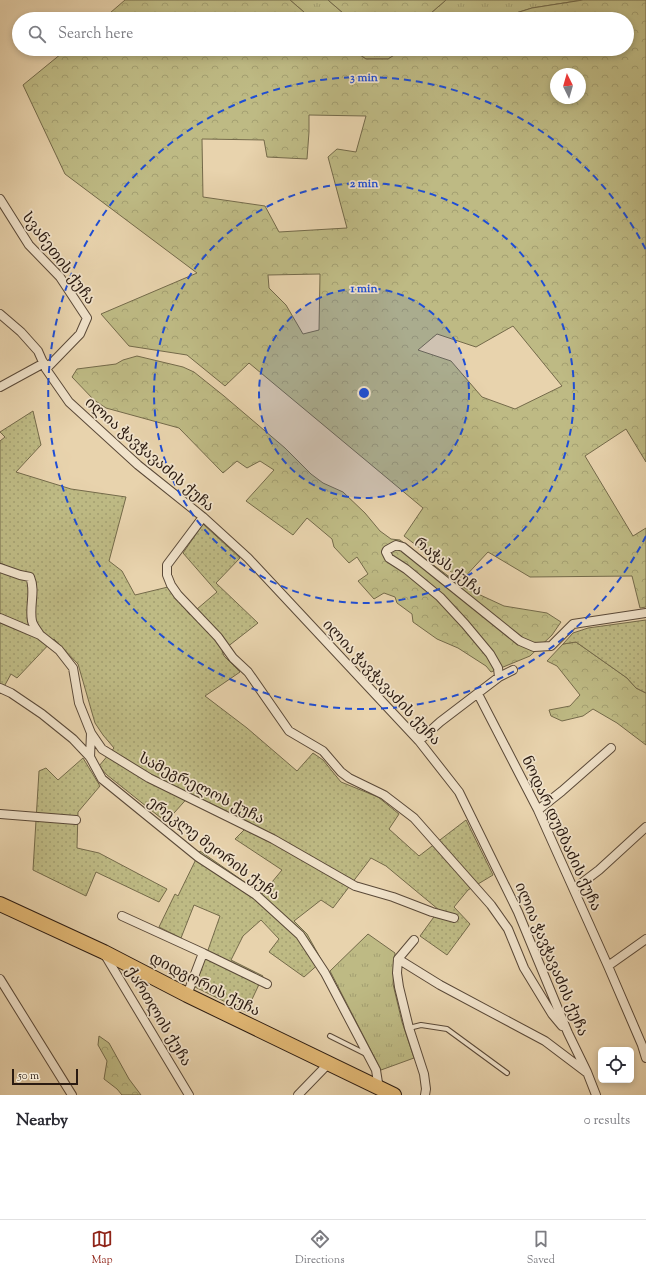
<!DOCTYPE html>
<html lang="en">
<head>
<meta charset="utf-8">
<style>
	body { margin:0; font-family:"Sorts Mill Goudy","Noto Serif Georgian",serif; background:#f2f2f3; color:#2b2b33 }
	.controls { position:absolute; right:12px; bottom:12px; display:grid; overflow:hidden; border-radius:6px; box-shadow:0 2px 6px #0003 }
	.controls button { width:36px; height:36px; display:grid; place-items:center; padding:0; border:0; border-bottom:1px solid #e1e1e2; background:#fff; color:#2b2b33; font:20px sans-serif }
	.compass { position:absolute; left:550px; top:68px; width:36px; height:36px; border-radius:50%; background:#fff; box-shadow:0 2px 6px #0003; rotate:355deg }
	.scale { position:absolute; left:12px; bottom:10px; width:66px; box-sizing:border-box; padding-left:4px; border:2px solid #2b1b11; border-top:0; font-size:11px; line-height:14px; white-space:nowrap; color:#2b1b11; -webkit-text-stroke:3px #f0e2ca; paint-order:stroke }
	.list { margin:0; padding:0; list-style:none }
	h2 { display:flex; justify-content:space-between; align-items:center; height:52px; margin:0; padding:0 16px; font-size:17px }
	h2 small { font-size:13px; font-weight:400; color:#7c7c81 }
	.icon { flex:none; width:22px; height:22px; fill:none; stroke:currentColor; stroke-width:2; stroke-linecap:round; stroke-linejoin:round }
	.map { position:relative; flex:none; width:646px; height:1095px; overflow:hidden }
	.search { position:absolute; background:#fff; box-shadow:0 2px 6px #0003; left:12px; right:12px; top:12px; height:44px; display:flex; align-items:center; gap:10px; box-sizing:border-box; padding:0 14px; border-radius:22px; color:#7c7c81; font-size:15px }
	.sheet { height:124px; background:#fff }
	nav { display:flex; justify-content:space-around; align-items:center; box-sizing:border-box; height:56px; border-top:1px solid #e1e1e2; background:#fff; font-size:11px; color:#7c7c81 }
	nav a { display:grid; justify-items:center; gap:2px }
	nav .on { color:#8f2418 }
	.map>svg:first-child { display:block }
</style>
</head>
<body>
<div class="map">
<svg width="646" height="1095" viewBox="0 0 646 1095">
	<defs>
		<pattern id="grass-tufts" width="24" height="20" patternUnits="userSpaceOnUse"><rect width="24" height="20" fill="#beba84"/><path d="M3 7l-1-3M5 7V3M7 7l1-3M15 17l-1-3M17 17v-4M19 17l1-3" fill="none" stroke="#a39f71"/></pattern>
		<pattern id="forest-crowns" width="20" height="18" patternUnits="userSpaceOnUse"><rect width="20" height="18" fill="#beba84"/><path d="M2 6a3 3 0 1 1 6 0M12 15a3 3 0 1 1 6 0" fill="none" stroke="#a39f71"/></pattern>
		<pattern id="garden-dots" width="8" height="8" patternUnits="userSpaceOnUse"><rect width="8" height="8" fill="#beba84"/><path d="M2 2h.1M6 6h.1" fill="none" stroke="#a39f71" stroke-width="1.8" stroke-linecap="round"/></pattern>
	</defs>
	<rect width="100%" height="100%" fill="#e8d3ad"/>
	<filter id="stains"><feTurbulence type="fractalNoise" baseFrequency=".005" numOctaves="4"/><feColorMatrix values="0 0 0 0 .2 0 0 0 0 .09 0 0 0 0 .02 0 0 0 .5 -.17"/></filter>
	<radialGradient id="worn" r=".72"><stop offset=".6" stop-color="#630" stop-opacity="0"/><stop offset="1" stop-color="#630" stop-opacity=".3"/></radialGradient>
	<path fill="url(#grass-tufts)" stroke="#746a4a" d="M290,0H328L350,19H312Z
		M446,0H583L532,8L497,19H424Z
		M351,49H404L388,59H366Z
		M368,934L395,953L393,984L402,1022L414,1058L381,1070L330,971Z"/>
	<path fill="url(#forest-crowns)" stroke="#746a4a" fill-rule="evenodd" d="M125,0H290L312,19H103Z
		M328,0H446L424,19H350Z
		M583,0H646V462L626,429L585,456L633,536L646,528V607L640,608L632,576L530,577L488,552L462,580L404,536L423,508L249,363L225,386L187,355L129,346L101,314L197,273L65,174L23,85L67,49H351L366,59H388L404,49H627V19H497L532,8ZM556,74H580V98H556ZM309,115L366,116L356,152L337,149L328,157L347,228L279,232L265,206L203,197L202,139L264,140L267,157L307,159L309,132ZM320,274L319,330L303,334L286,305L269,288L268,275ZM513,326L562,386L515,409L482,397L451,361L418,350L437,334L476,347Z
		M137,356L183,367L194,372L224,396L285,448L311,474L323,483L343,492L365,513L380,531L391,539L400,540L463,587L504,606L547,613L561,622L552,635L530,656L491,672L486,666L458,648L437,639L413,622L412,614L397,603L395,597L384,593L374,599L358,581L368,574L357,557L349,563L334,547L332,539L307,518L293,535L246,501L274,470L260,461L247,468L237,461L223,473L179,428L106,408L94,400L72,377L77,369L116,364L123,360Z
		M576,642L627,678L636,688L646,693V745L617,723L593,709L583,716L562,721L551,716L549,710L570,706L580,695L557,666L547,661L563,644Z
		M99,1036L109,1043L129,1079L141,1095H122L117,1089L104,1079L107,1061L98,1045Z"/>
	<path fill="url(#garden-dots)" stroke="#746a4a" d="M33,411L41,445L16,472L71,489L126,497L109,561L122,571L135,595L168,587L190,615L217,592L183,553L203,524L240,558L216,583L258,623L222,651L224,656L240,672L205,696L247,728L297,771L313,753L323,760L341,782L378,797L399,814L389,829L419,856L466,820L493,875L468,890L454,907L470,924L447,955L420,936L439,910L386,866L371,858L333,908L321,900L294,921L307,934L322,961L304,977L269,952L279,939L261,920L243,936L231,960L263,976L246,1012L195,987L220,916L194,905L181,938L159,927L175,894L178,896L200,851L262,894L282,870L235,839L251,823L191,794L166,822L107,775L99,766L114,748L103,735L95,723L78,664L54,639L17,678L11,674L0,694V573L5,565L0,563V441L5,437L0,432Z
		M646,620V693L636,688L627,678L576,642L563,644L573,633L588,628Z
		M83,758L100,786L78,812L77,848L99,853L167,889L159,902L96,872L86,896L33,870L39,771L46,768L58,780Z"/>
	<g fill="none" stroke-linecap="round" stroke-linejoin="round">
		<g stroke="#5a4938" stroke-width="6">
			<path id="service" d="M409,1028L421,1025L447,1029L507,1073
				M330,1036L366,1054"/>
		</g>
		<g stroke="#5a4938" stroke-width="10">
			<path id="minor" d="M0,199L29,245L60,277L87,318L80,334L46,369
				M0,314L21,332L38,351L46,369L69,402L138,465L203,517L248,558L419,741L459,792L518,912L568,1033L587,1072L596,1095
				M0,387L44,363
				M203,517L167,565V575L171,585L178,595L218,637L233,658L248,672L289,731L323,751L341,772L349,778L384,795L414,818L491,905L508,929L524,968L552,1014L562,1026
				M0,568L20,575L30,577C36,591 29,606 32,621C33,626 38,631 40,635
				M0,618L40,635L59,650L73,668L79,703L91,733L102,749L149,778L273,839L355,886L393,897L432,912L454,918
				M499,677L498,668L490,654L465,624L440,597L406,569L389,558L386,552L387,550L396,545L403,547L520,641L534,647L551,646L573,624L646,613
				M0,688L11,693L42,714L73,739L90,757L102,779L198,857L256,895L300,935L325,973L376,1070L379,1089
				M478,694L538,810L608,966L642,1045L646,1058
				M419,741L440,722L499,677L513,670
				M90,757L91,733
				M538,810L562,791L611,748
				M0,814L76,820
				M574,889L599,870L646,827
				M122,916L203,953L187,995
				M414,940L398,959L397,973L399,987L409,1028L424,1074L426,1089L425,1095
				M203,953L267,984
				M105,955L189,1095
				M398,959L440,985L545,1041L586,1072
				M608,966L646,939
				M0,979L72,1095
				M298,1095L328,1064"/>
		</g>
		<g stroke="#2b1b11" stroke-width="16">
			<path id="trunk" d="M0,904L104,952L187,995L394,1095"/>
		</g>
		<use href="#service" stroke="#f0e2ca" stroke-width="4"/>
		<use href="#minor" stroke="#f0e2ca" stroke-width="8"/>
		<use href="#trunk" stroke="#e4ba76" stroke-width="14"/>
	</g>
	<circle cx="364" cy="393" r="105" fill="#1d4ed8" fill-opacity=".12"/>
	<g fill="none" stroke="#1d4ed8" stroke-width="2" stroke-dasharray="7 5">
		<circle cx="364" cy="393" r="105"/>
		<circle cx="364" cy="393" r="210"/>
		<path d="M646 536A316 316 0 1 1 646 250"/>
	</g>
	<g text-anchor="middle" stroke-width="3.5" stroke-linejoin="round" paint-order="stroke">
		<g font-size="15" fill="#2b1b11" stroke="#f0e2ca">
			<text transform="translate(59 258) rotate(53)" y="5">სვანეთის ქუჩა</text>
			<text transform="translate(150 454) rotate(41)" y="5">ილია ჭავჭავაძის ქუჩა</text>
			<text transform="translate(449 566) rotate(39)" y="5">რაჭას ქუჩა</text>
			<text transform="translate(382 682) rotate(47)" y="5">ილია ჭავჭავაძის ქუჩა</text>
			<text transform="translate(202 788) rotate(27)" y="5">სამეგრელოს ქუჩა</text>
			<text transform="translate(562 833) rotate(65)" y="5">ნოდარ დუმბაძის ქუჩა</text>
			<text transform="translate(214 848) rotate(37)" y="5">ერეკლე მეორის ქუჩა</text>
			<text transform="translate(552 959) rotate(67)" y="5">ილია ჭავჭავაძის ქუჩა</text>
			<text transform="translate(205 984) rotate(27)" y="5">დიდგორის ქუჩა</text>
			<text transform="translate(159 1016) rotate(59)" y="5">ქართლის ქუჩა</text>
		</g>
	</g>
	<circle cx="364" cy="393" r="6" fill="#1d4ed8" stroke="#f0e2ca" stroke-width="2"/>
	<g font-size="12" text-anchor="middle" font-weight="bold" fill="#1d4ed8" stroke="#f0e2ca" stroke-width="3.5" stroke-linejoin="round" paint-order="stroke">
		<text x="364" y="81">3 min</text>
		<text x="364" y="187">2 min</text>
		<text x="364" y="292">1 min</text>
	</g>
	<rect width="100%" height="100%" filter="url(#stains)"/>
	<rect width="100%" height="100%" fill="url(#worn)"/>
</svg>
<div class="controls">
<button><svg class="icon" aria-label="locate" viewBox="0 0 24 24"><circle cx="12" cy="12" r="6"/><path d="M12 2v4M12 18v4M2 12h4M18 12h4"/></svg></button>
</div>
<svg class="compass" viewBox="-18 -18 36 36"><path d="M0-13l5 13h-10z" fill="#e53935"/><path d="M0 13l5-13h-10z" fill="#7c7c81"/></svg>
<div class="scale">50 m</div>
<div class="search"><svg class="icon" aria-label="search" viewBox="0 0 24 24"><circle cx="10" cy="10" r="6"/><path d="M15 15l6 6"/></svg>Search here</div>
</div>
<section class="sheet">
<h2>Nearby<small>0 results</small></h2>
<ul class="list">
</ul>
</section>
<nav>
<a class="on"><svg class="icon" aria-label="map" viewBox="0 0 24 24"><path d="M3 6l6-2 6 2 6-2v14l-6 2-6-2-6 2zM9 4v14M15 6v14"/></svg>Map</a>
<a><svg class="icon" aria-label="directions" viewBox="0 0 24 24"><path d="M12 3l9 9-9 9-9-9zM9 14v-3h6M13 9l2 2-2 2"/></svg>Directions</a>
<a><svg class="icon" aria-label="saved" viewBox="0 0 24 24"><path d="M7 4h10v16l-5-4-5 4z"/></svg>Saved</a>
</nav>
</body>
</html>
